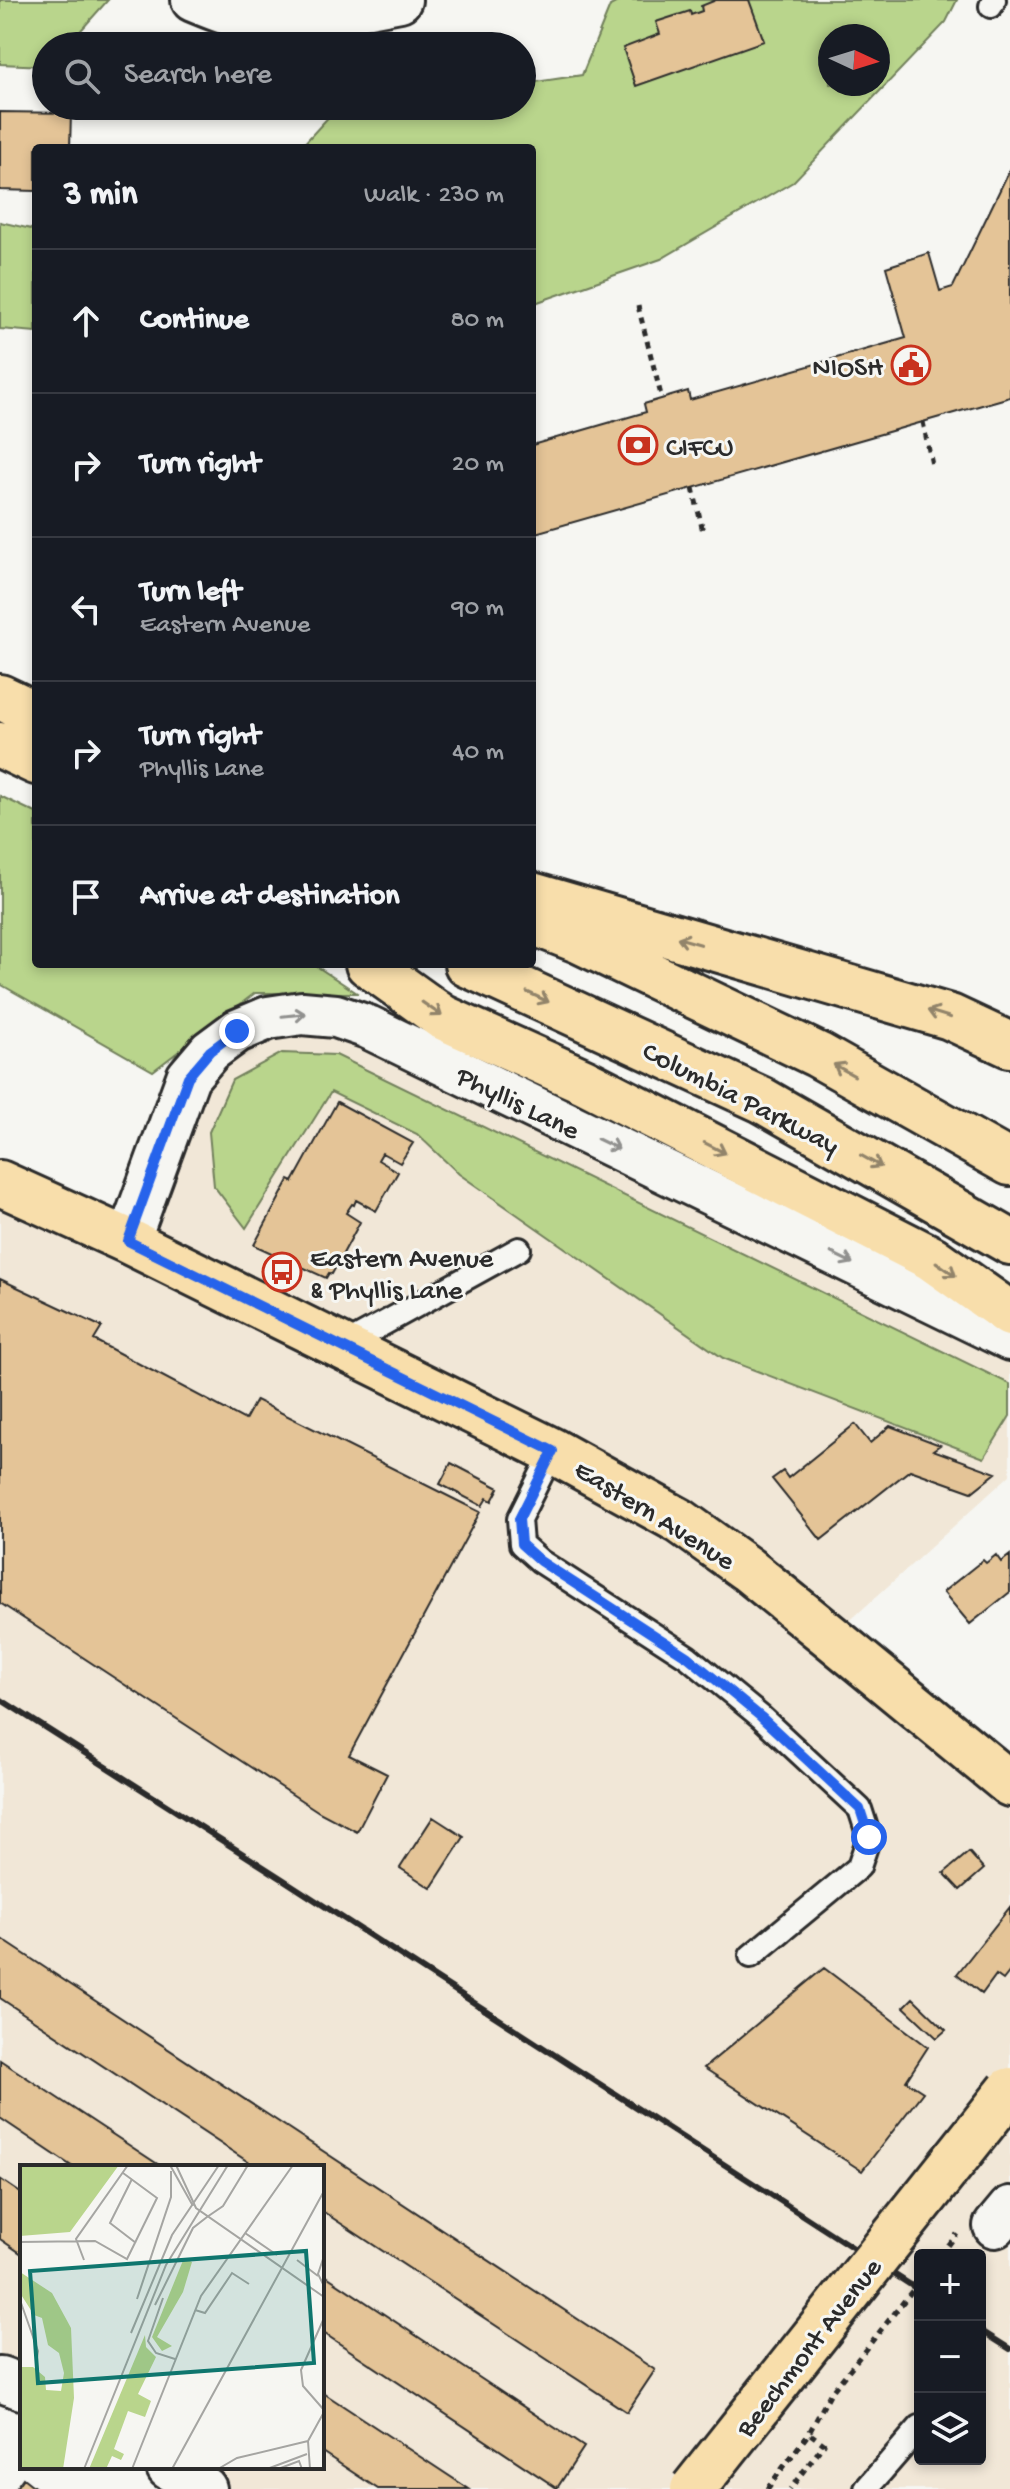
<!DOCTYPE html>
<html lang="en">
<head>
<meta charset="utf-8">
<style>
	body { margin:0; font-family:"Gochi Hand",sans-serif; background:#20242c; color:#f1f3f6 }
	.controls { position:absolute; right:24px; bottom:24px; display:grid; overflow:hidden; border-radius:8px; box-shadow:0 4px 12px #0003 }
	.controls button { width:72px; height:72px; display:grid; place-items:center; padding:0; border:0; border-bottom:2px solid #363941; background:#171b24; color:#f1f3f6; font:40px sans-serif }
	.compass { position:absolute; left:818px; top:24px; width:72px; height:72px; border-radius:50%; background:#171b24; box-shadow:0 4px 12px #0003; rotate:94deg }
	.stop { position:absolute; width:24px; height:24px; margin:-18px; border:6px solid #2563eb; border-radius:50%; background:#fff }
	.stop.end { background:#2563eb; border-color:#fff; box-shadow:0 2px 8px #0008 }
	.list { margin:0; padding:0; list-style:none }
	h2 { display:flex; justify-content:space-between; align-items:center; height:104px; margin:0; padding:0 32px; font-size:34px }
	h2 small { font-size:26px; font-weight:400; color:#9ea1a6 }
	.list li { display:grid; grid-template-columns:52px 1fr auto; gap:24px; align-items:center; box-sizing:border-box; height:144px; padding:0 32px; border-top:2px solid #363941 }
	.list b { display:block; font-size:30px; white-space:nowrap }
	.list p { margin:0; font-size:26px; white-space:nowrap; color:#9ea1a6 }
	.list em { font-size:26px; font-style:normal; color:#9ea1a6 }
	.icon { flex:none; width:44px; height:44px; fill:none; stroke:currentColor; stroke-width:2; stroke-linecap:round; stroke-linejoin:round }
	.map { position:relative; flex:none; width:1010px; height:2489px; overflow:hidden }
	.search { position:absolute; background:#171b24; box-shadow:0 4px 12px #0003; left:32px; top:32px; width:504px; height:88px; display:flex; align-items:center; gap:20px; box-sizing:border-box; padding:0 28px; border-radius:44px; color:#9ea1a6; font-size:30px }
	.panel { position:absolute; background:#171b24; box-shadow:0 4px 12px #0003; left:32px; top:144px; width:504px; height:824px; border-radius:8px }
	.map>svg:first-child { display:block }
</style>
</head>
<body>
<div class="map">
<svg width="1010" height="2489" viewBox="0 0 1010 2489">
	<rect width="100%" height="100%" fill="#f6f6f2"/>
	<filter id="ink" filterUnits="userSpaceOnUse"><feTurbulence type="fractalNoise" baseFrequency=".0125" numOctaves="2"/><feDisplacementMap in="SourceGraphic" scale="16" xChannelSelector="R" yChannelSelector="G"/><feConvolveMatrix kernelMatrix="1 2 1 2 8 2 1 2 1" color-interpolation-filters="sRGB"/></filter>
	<g filter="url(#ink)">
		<path fill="#f1e7d7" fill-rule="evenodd" d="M302,1013L1010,1339V1475L832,1637L1010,1784V2489H204L169,2467H322V2167H22V2387L0,2379V1183L128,1241L188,1077ZM920,2255H980V2459H920Z"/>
		<path fill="#b9d58c" stroke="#72805c" stroke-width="2" fill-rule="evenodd" d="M0,0H108L67,46H46V66L0,64Z
			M621,0H957L946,22L793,182L661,259L532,304V148H300L334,111L372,106H522V84L582,75L610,6ZM830,36H878V84H830Z
			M0,222L36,230V332L0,329Z
			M0,796L36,813V964H313L357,993H255L153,1071L0,984Z
			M282,1053L336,1055L1010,1384V1416L984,1458L723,1358L459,1174L417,1134L331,1092L246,1228L214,1186L209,1132L232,1080Z"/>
		<path fill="#e4c497" stroke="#2b2b2b" stroke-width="2" d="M716,0H749L764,41L636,86L623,48L660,34L656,22L690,11L691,15L702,11L701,6Z
			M0,112L71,113L70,148H36V191L0,190Z
			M1010,169V397L532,534V445L646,412L644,404L688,391L690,400L906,338L886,267L929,253L940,291L953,287Z
			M337,1102L413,1143L400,1163L382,1153L378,1160L398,1172L376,1211L356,1200L354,1205L352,1204L346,1213L360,1222L332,1274L329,1273L326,1278L254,1245L289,1180L293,1182Z
			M0,1279L102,1327L94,1340L245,1420L256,1400L480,1512L349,1755L387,1774L357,1832L319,1812L0,1603Z
			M855,1424L870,1443L890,1426L940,1445L933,1450L996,1473L972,1492L910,1470L821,1540L772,1479L783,1471L788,1478Z
			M451,1463L499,1488L492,1501L487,1498L482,1506L440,1484Z
			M996,1555L1001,1562L1010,1555V1592L970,1624L943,1592L983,1560L986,1563Z
			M433,1817L464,1837L431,1888L400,1868Z
			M969,1852L984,1869L960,1890L944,1873Z
			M1010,1907V1971L1003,1980L996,1975L982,1994L957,1974Z
			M0,1938L655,2370L627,2412L322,2211V2167H256L0,1998Z
			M824,1968L928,2047L906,2081L923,2092L862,2171L704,2068Z
			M913,1998L946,2030L937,2038L904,2007Z
			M0,2060L162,2167H73L0,2118Z
			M0,2179L22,2194V2254L0,2239Z
			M322,2273L584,2447L557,2488L322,2332Z
			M322,2392L469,2489H378L322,2452Z
			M23,2478L37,2489H15Z"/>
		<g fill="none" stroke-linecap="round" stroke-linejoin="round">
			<g stroke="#2b2b2b" stroke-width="28">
				<path id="service" d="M991,6L994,0
					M341,1347L519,1249
					M553,1451L519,1519L521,1544L540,1561L688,1657L761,1717L860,1809L869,1837L859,1867L751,1956
					M866,2489L920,2427"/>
			</g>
			<g stroke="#2b2b2b" stroke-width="48">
				<path id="minor" d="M193,0C224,13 249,23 284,22L400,0
					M128,1241L188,1077L210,1051L237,1031L268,1018L302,1013L336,1016L368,1027L1010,1339
					M995,2226L1010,2208"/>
			</g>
			<g stroke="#2b2b2b" stroke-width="50">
				<path id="tertiary" d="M0,2379L22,2387
					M169,2467L204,2489"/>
			</g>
			<g stroke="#2b2b2b" stroke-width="50">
				<path id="primary" d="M0,1183L128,1241L553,1451L680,1521L747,1569L831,1637L1010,1784"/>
			</g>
			<g stroke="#2b2b2b" stroke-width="50">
				<path id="motorway" d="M0,697L36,714
					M0,745L36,762
					M532,895L950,1017L1010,1045
					M532,922L578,940L818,1055L1010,1163
					M368,964L442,1017L584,1081L931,1258L1010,1314
					M467,964L762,1100L1010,1242"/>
			</g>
			<path stroke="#2b2b2b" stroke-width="5" stroke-dasharray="6 6" stroke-linecap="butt" d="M638,306L662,399
				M923,422L932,465
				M693,488L703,532
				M941,2255L957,2234
				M767,2489L809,2433L824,2444L790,2489"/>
			<use href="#service" stroke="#f6f6f2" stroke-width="22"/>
			<use href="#minor" stroke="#f6f6f2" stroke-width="42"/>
			<use href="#tertiary" stroke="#f6f6f2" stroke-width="44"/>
			<use href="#primary" stroke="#f8deab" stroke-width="44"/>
			<use href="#motorway" stroke="#f8deab" stroke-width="44"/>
			<path stroke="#2b2b2b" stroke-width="6" d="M0,1699L284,1880L920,2291
				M980,2330L1010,2349"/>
			<g stroke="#2b2b2b" stroke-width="50" stroke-linecap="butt">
				<path id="trunk-bridge" d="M693,2489L1010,2090"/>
			</g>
			<path stroke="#2b2b2b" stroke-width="5" stroke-dasharray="6 6" stroke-linecap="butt" d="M767,2489L809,2433L830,2394L920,2281"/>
			<use href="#trunk-bridge" stroke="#f8deab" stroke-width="44"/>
		</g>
		<defs><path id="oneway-shaft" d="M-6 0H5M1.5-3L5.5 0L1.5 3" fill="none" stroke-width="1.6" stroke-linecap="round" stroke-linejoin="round" transform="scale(2)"/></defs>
		<g stroke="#92846b">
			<use href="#oneway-shaft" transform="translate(689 941) rotate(-164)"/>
			<use href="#oneway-shaft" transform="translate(538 997) rotate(25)"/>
			<use href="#oneway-shaft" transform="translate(432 1009) rotate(35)"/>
			<use href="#oneway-shaft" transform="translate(939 1014) rotate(-163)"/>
			<use href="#oneway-shaft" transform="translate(844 1070) rotate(-151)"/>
			<use href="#oneway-shaft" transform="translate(715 1148) rotate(27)"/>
			<use href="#oneway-shaft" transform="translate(871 1161) rotate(29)"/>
			<use href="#oneway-shaft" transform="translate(946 1269) rotate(35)"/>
		</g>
		<g stroke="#90908e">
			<use href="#oneway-shaft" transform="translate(294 1015) rotate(-6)"/>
			<use href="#oneway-shaft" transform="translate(608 1144) rotate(26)"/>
			<use href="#oneway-shaft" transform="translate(842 1258) rotate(26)"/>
		</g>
	</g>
	<g fill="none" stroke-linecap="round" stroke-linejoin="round" filter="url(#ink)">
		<path stroke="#2563eb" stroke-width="10" d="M237,1031L210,1051L188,1077L128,1241L553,1451L519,1519L521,1544L540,1561L688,1657L761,1717L860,1809L869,1837"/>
	</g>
	<defs>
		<g id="civic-ring" transform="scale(2)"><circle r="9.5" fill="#f6f6f2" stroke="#c8321e" stroke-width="1.5"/><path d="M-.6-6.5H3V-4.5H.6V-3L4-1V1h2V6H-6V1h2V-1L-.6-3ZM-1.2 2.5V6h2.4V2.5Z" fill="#c8321e"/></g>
		<g id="bank-ring" transform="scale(2)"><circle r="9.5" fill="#f6f6f2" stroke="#c8321e" stroke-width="1.5"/><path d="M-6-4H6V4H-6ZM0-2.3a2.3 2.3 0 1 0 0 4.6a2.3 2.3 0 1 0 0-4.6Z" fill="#c8321e"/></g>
		<g id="bus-ring" transform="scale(2)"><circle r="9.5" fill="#f6f6f2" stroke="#c8321e" stroke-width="1.5"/><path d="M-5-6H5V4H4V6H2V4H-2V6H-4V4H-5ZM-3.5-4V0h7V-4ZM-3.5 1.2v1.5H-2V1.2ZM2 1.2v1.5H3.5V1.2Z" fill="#c8321e"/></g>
	</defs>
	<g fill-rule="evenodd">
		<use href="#civic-ring" x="911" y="365"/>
		<use href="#bank-ring" x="638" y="445"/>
		<use href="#bus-ring" x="282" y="1272"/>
	</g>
	<g text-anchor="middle" stroke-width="6" stroke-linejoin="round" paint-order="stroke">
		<g font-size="28" fill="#2b2b2b" stroke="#f6f6f2" text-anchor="start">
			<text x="883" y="375" text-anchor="end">NIOSH</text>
			<text x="666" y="455">CIFCU</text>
			<text x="310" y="1266">Eastern Avenue<tspan x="310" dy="32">&amp; Phyllis Lane</tspan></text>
		</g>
		<g font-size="28" fill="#2b2b2b" stroke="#f6f6f2">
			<text transform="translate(742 1096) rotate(27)" y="10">Columbia Parkway</text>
			<text transform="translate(519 1101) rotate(26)" y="10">Phyllis Lane</text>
			<text transform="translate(656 1513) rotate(32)" y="10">Eastern Avenue</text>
			<text transform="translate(807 2346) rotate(-52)" y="10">Beechmont Avenue</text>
		</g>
	</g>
	<g transform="translate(20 2165)">
		<rect width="304" height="304" fill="#f6f6f2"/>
		<path d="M0,0H99L50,67L0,71ZM164,93L172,97L163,127L137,172L152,181L142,186L132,172ZM0,107L32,128L51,163L54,233L43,304H0V202H13L25,212L26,225L41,226L44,208L39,188L28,180L22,153L14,150L0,128ZM125,170L126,182L136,192L118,229L131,236L125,252L108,246L94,284L104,289L101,295L92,291L86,304H69Z" fill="#b9d58c"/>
		<path fill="none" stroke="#a5a5a2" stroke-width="2" d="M150,0L173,41M156,0L176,43L304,132M112,14L90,58L116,78M187,52L203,41L228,0M225,68L257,90M0,77L75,76L107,94L137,33L103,8M304,91L298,109L304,121M64,95L56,74L108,0M277,95L298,111M143,133L128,176L136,188L155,194M117,134L151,32V6M0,135L18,186L16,199M135,140L173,63L187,52M175,145L185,148L212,108L229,119M304,153L281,205L283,221L304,245M111,168L152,70L199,0M64,304L146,100L208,0M112,304L181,131L273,0M152,304L304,26M198,304L217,293L288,276M247,304L287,289M258,304L279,296L282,304M290,304L288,276L304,247"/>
		<path fill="#0f766e" fill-opacity="0.15" stroke="#0f766e" stroke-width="4" d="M286,86L294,198L18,218L10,106Z"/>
		<rect width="304" height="304" fill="none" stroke="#2b2b2b" stroke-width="4"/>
	</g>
</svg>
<div class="controls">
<button>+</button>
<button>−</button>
<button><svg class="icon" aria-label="layers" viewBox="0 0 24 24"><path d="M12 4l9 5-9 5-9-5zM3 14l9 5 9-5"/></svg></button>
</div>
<svg class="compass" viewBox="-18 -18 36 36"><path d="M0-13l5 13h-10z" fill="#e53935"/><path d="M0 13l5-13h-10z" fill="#9ea1a6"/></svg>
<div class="stop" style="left:869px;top:1837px"></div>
<div class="stop end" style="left:237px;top:1031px"></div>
<div class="search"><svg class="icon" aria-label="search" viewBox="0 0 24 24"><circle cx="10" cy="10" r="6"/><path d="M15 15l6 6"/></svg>Search here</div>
<section class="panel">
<h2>3 min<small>Walk · 230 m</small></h2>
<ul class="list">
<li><svg class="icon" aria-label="ahead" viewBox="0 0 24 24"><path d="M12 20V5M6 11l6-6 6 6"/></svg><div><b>Continue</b></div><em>80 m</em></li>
<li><svg class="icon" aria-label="right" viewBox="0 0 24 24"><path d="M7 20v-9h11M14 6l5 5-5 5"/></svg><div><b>Turn right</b></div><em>20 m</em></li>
<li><svg class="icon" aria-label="left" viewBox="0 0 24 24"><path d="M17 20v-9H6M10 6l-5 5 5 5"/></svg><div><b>Turn left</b><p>Eastern Avenue</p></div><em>90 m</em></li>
<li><svg class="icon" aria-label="right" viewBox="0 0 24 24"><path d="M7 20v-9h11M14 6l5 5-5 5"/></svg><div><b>Turn right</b><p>Phyllis Lane</p></div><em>40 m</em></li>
<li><svg class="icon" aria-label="arrive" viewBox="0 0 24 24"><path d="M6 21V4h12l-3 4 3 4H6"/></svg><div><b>Arrive at destination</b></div></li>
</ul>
</section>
</div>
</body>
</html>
